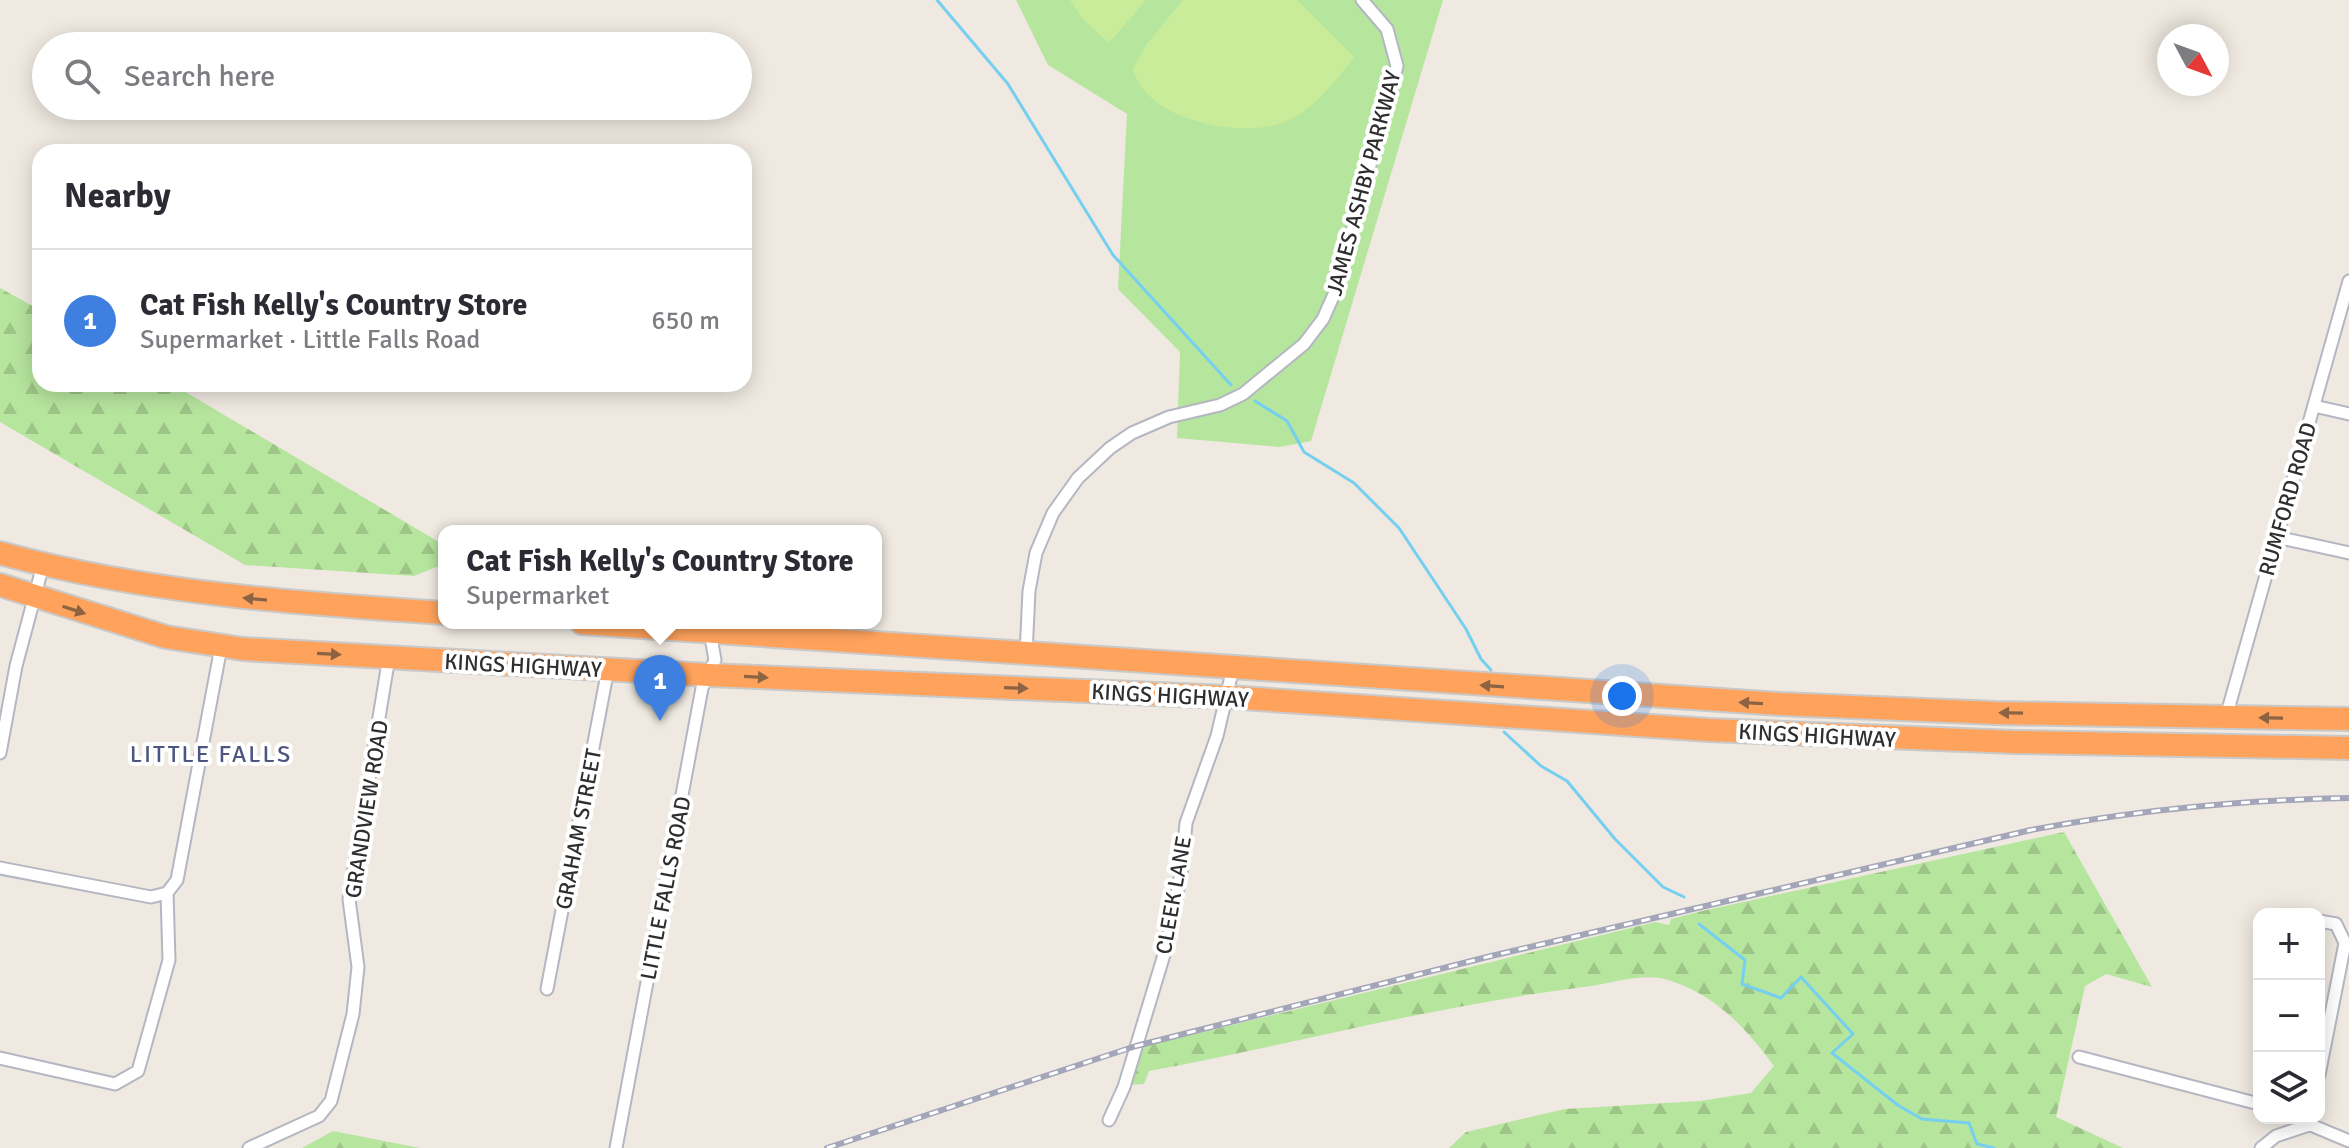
<!DOCTYPE html>
<html lang="en">
<head>
<meta charset="utf-8">
<style>
	body { margin:0; font-family:Signika,sans-serif; background:#f2f2f3; color:#2b2b33 }
	.controls { position:absolute; right:24px; bottom:24px; display:grid; overflow:hidden; border-radius:16px; box-shadow:0 4px 20px #0003 }
	.controls button { width:72px; height:72px; display:grid; place-items:center; padding:0; border:0; border-bottom:2px solid #e1e1e2; background:#fff; color:#2b2b33; font:40px sans-serif }
	.compass { position:absolute; left:2157px; top:24px; width:72px; height:72px; border-radius:50%; background:#fff; box-shadow:0 4px 20px #0003; rotate:131deg }
	.you { position:absolute; left:1622px; top:696px; width:28px; height:28px; margin:-20px; border:6px solid #fff; border-radius:50%; background:#1a73e8; box-shadow:0 0 0 12px #1a73e833 }
	.badge { display:grid; place-items:center; width:52px; height:52px; border-radius:50%; background:#4264fb; color:#fff; font-size:26px; font-weight:700 }
	.pin { position:absolute; translate:-50% -66px; filter:drop-shadow(0 2px 4px #0008) }
	.pin::after { content:''; position:absolute; top:42px; width:28px; height:24px; background:inherit; clip-path:polygon(0 0,100% 0,50% 100%) }
	.popup { position:absolute; left:438px; top:525px; width:444px; height:104px; box-sizing:border-box; display:grid; place-content:center; border-radius:16px; background:#fff; filter:drop-shadow(0 2px 6px #0005); font-size:26px; white-space:nowrap; color:#7c7c81 }
	.popup b { font-size:30px; color:#2b2b33 }
	.popup::after { content:''; position:absolute; left:50%; top:100%; margin-left:-16px; border:16px solid transparent; border-top-color:#fff }
	.list { margin:0; padding:0; list-style:none }
	h2 { display:flex; justify-content:space-between; align-items:center; height:104px; margin:0; padding:0 32px; font-size:34px }
	h2 small { font-size:26px; font-weight:400; color:#7c7c81 }
	.list li { display:grid; grid-template-columns:52px 1fr auto; gap:24px; align-items:center; box-sizing:border-box; height:144px; padding:0 32px; border-top:2px solid #e1e1e2 }
	.list b { display:block; font-size:30px; white-space:nowrap }
	.list p { margin:0; font-size:26px; white-space:nowrap; color:#7c7c81 }
	.list em { font-size:26px; font-style:normal; color:#7c7c81 }
	.icon { flex:none; width:44px; height:44px; fill:none; stroke:currentColor; stroke-width:2; stroke-linecap:round; stroke-linejoin:round }
	.map { position:relative; flex:none; width:2349px; height:1148px; overflow:hidden }
	.search { position:absolute; background:#fff; box-shadow:0 4px 20px #0003; left:32px; top:32px; width:720px; height:88px; display:flex; align-items:center; gap:20px; box-sizing:border-box; padding:0 28px; border-radius:44px; color:#7c7c81; font-size:30px }
	.panel { position:absolute; background:#fff; box-shadow:0 4px 20px #0003; left:32px; top:144px; width:720px; height:248px; border-radius:24px }
	.map>svg:first-child { display:block }
</style>
</head>
<body>
<div class="map">
<svg width="2349" height="1148" viewBox="0 0 2349 1148">
	<defs>
		<pattern id="forest-firs" width="22" height="20" patternUnits="userSpaceOnUse" patternTransform="scale(2)"><rect width="22" height="20" fill="#b6e59e"/><path d="M5 1l3.5 6h-7zM16 11l3.5 6h-7z" fill="#9dc588"/></pattern>
	</defs>
	<rect width="100%" height="100%" fill="#efe9e1"/>
	<path fill="url(#forest-firs)" d="M0,288L40,310V384H172L444,545V564L414,576L245,565L0,422Z
		M2064,832L2152,987L2106,974L2085,986L2056,1117L2123,1148H1449L1466,1132L1565,1109L1700,1101L1751,1093L1774,1066C1745,1027 1716,995 1668,980C1642,972 1610,984 1584,987C1437,1005 1294,1044 1149,1071L1144,1084L1128,1085L1142,1047L1655,922L1669,925L1671,919L1702,911Z
		M333,1131L420,1148H302Z"/>
	<path fill="#b6e59e" d="M1016,0H1443L1311,441L1280,447L1177,438L1180,352L1118,289L1127,114L1048,65Z"/>
	<path fill="#c9ec9a" d="M1070,0H1146L1109,43L1083,19Z
		M1183,0H1297L1354,57C1336,81 1312,112 1282,123C1238,138 1147,121 1133,69L1146,45Z"/>
	<g fill="none" stroke-linecap="round" stroke-linejoin="round">
		<path stroke="#75cff0" stroke-width="3" d="M937,0L1008,84L1113,255L1231,385
			M1255,401L1287,421L1304,452L1354,483L1399,528L1466,629L1481,659L1491,670
			M1504,732L1541,766L1567,781L1615,839L1663,887L1684,897
			M1699,924L1745,960L1742,984L1781,998L1801,977L1853,1034L1832,1053L1899,1106L1922,1119L1969,1123L1977,1144L1994,1148"/>
		<g stroke="#b4b7c1" stroke-width="15">
			<path id="street" d="M2314,406L2349,414
				M2276,537L2349,553
				M1026,654L1029,591L1036,553L1053,513L1078,478L1110,448L1132,433L1169,417L1220,405L1243,394L1304,344L1323,319L1336,290L1397,66L1387,29L1362,0
				M2226,717L2349,281
				M0,753L16,666L43,565
				M0,868L151,897L167,893
				M2319,921L2336,924L2345,943L2319,1075
				M547,989L608,669
				M2079,1057L2259,1104
				M0,1058L115,1084L138,1071L169,960L167,893L177,880L221,647
				M2294,1118L2349,1141
				M1109,1120L1124,1087L1166,948L1182,868L1186,823L1217,736L1233,668
				M249,1148L319,1116L331,1101L353,1014L358,967L349,899L389,657
				M616,1148L702,688L715,660L710,632
				M2261,1148L2276,1136L2309,1125"/>
		</g>
		<g stroke="#c9c9c9" stroke-width="26">
			<path id="highway" d="M0,553C146,593 294,603 444,613
				M0,585L166,637L243,649L709,675L1227,697L1709,730L2015,742L2349,748
				M582,623L1781,704L1996,713L2349,719"/>
		</g>
		<use href="#street" stroke="#fff" stroke-width="11"/>
		<use href="#highway" stroke="#ffa35c" stroke-width="22"/>
		<g stroke="#a3a6b8" stroke-width="6">
			<path id="rail" d="M827,1148L1136,1046L1491,956L2031,830C2137,810 2241,800 2349,798"/>
		</g>
		<use href="#rail" stroke="#fff" stroke-width="3" stroke-dasharray="9" stroke-linecap="butt"/>
	</g>
	<defs><path id="oneway-solid" d="M-6-.8H1V-3.2L6.5 0L1 3.2V.8H-6Z" transform="scale(2)"/></defs>
	<g fill="#8c6343">
		<use href="#oneway-solid" transform="translate(255 599) rotate(-175)"/>
		<use href="#oneway-solid" transform="translate(74 610) rotate(18)"/>
		<use href="#oneway-solid" transform="translate(329 654) rotate(3)"/>
		<use href="#oneway-solid" transform="translate(756 677) rotate(3)"/>
		<use href="#oneway-solid" transform="translate(1492 686) rotate(-176)"/>
		<use href="#oneway-solid" transform="translate(1016 688) rotate(2)"/>
		<use href="#oneway-solid" transform="translate(1751 703) rotate(-177)"/>
		<use href="#oneway-solid" transform="translate(2011 713) rotate(-179)"/>
		<use href="#oneway-solid" transform="translate(2271 718) rotate(-179)"/>
	</g>
	<g text-anchor="middle" stroke-width="8" stroke-linejoin="round" paint-order="stroke">
		<g font-size="22" fill="#2e2e2e" stroke="#fff">
			<text transform="translate(1363 183) rotate(-75)" y="8">JAMES ASHBY PARKWAY</text>
			<text transform="translate(2287 499) rotate(-74)" y="8">RUMFORD ROAD</text>
			<text transform="translate(523 665) rotate(3)" y="8">KINGS HIGHWAY</text>
			<text transform="translate(1170 695) rotate(3)" y="8">KINGS HIGHWAY</text>
			<text transform="translate(1817 735) rotate(3)" y="8">KINGS HIGHWAY</text>
			<text transform="translate(366 809) rotate(-81)" y="8">GRANDVIEW ROAD</text>
			<text transform="translate(578 829) rotate(-79)" y="8">GRAHAM STREET</text>
			<text transform="translate(665 888) rotate(-79)" y="8">LITTLE FALLS ROAD</text>
			<text transform="translate(1173 895) rotate(-80)" y="8">CLEEK LANE</text>
		</g>
		<g font-size="24" letter-spacing="2" fill="#4d5680" stroke="#fff">
			<text x="211" y="762">LITTLE FALLS</text>
		</g>
	</g>
</svg>
<div class="controls">
<button>+</button>
<button>−</button>
<button><svg class="icon" aria-label="layers" viewBox="0 0 24 24"><path d="M12 4l9 5-9 5-9-5zM3 14l9 5 9-5"/></svg></button>
</div>
<svg class="compass" viewBox="-18 -18 36 36"><path d="M0-13l5 13h-10z" fill="#e53935"/><path d="M0 13l5-13h-10z" fill="#7c7c81"/></svg>
<div class="you"></div>
<div class="pin badge" style="left:660px;top:721px;background:#3f7fe0">1</div>
<div class="popup"><b>Cat Fish Kelly's Country Store</b>Supermarket</div>
<div class="search"><svg class="icon" aria-label="search" viewBox="0 0 24 24"><circle cx="10" cy="10" r="6"/><path d="M15 15l6 6"/></svg>Search here</div>
<section class="panel">
<h2>Nearby<small></small></h2>
<ul class="list">
<li><span class="badge" style="background:#3f7fe0">1</span><div><b>Cat Fish Kelly's Country Store</b><p>Supermarket · Little Falls Road</p></div><em>650 m</em></li>
</ul>
</section>
</div>
</body>
</html>
